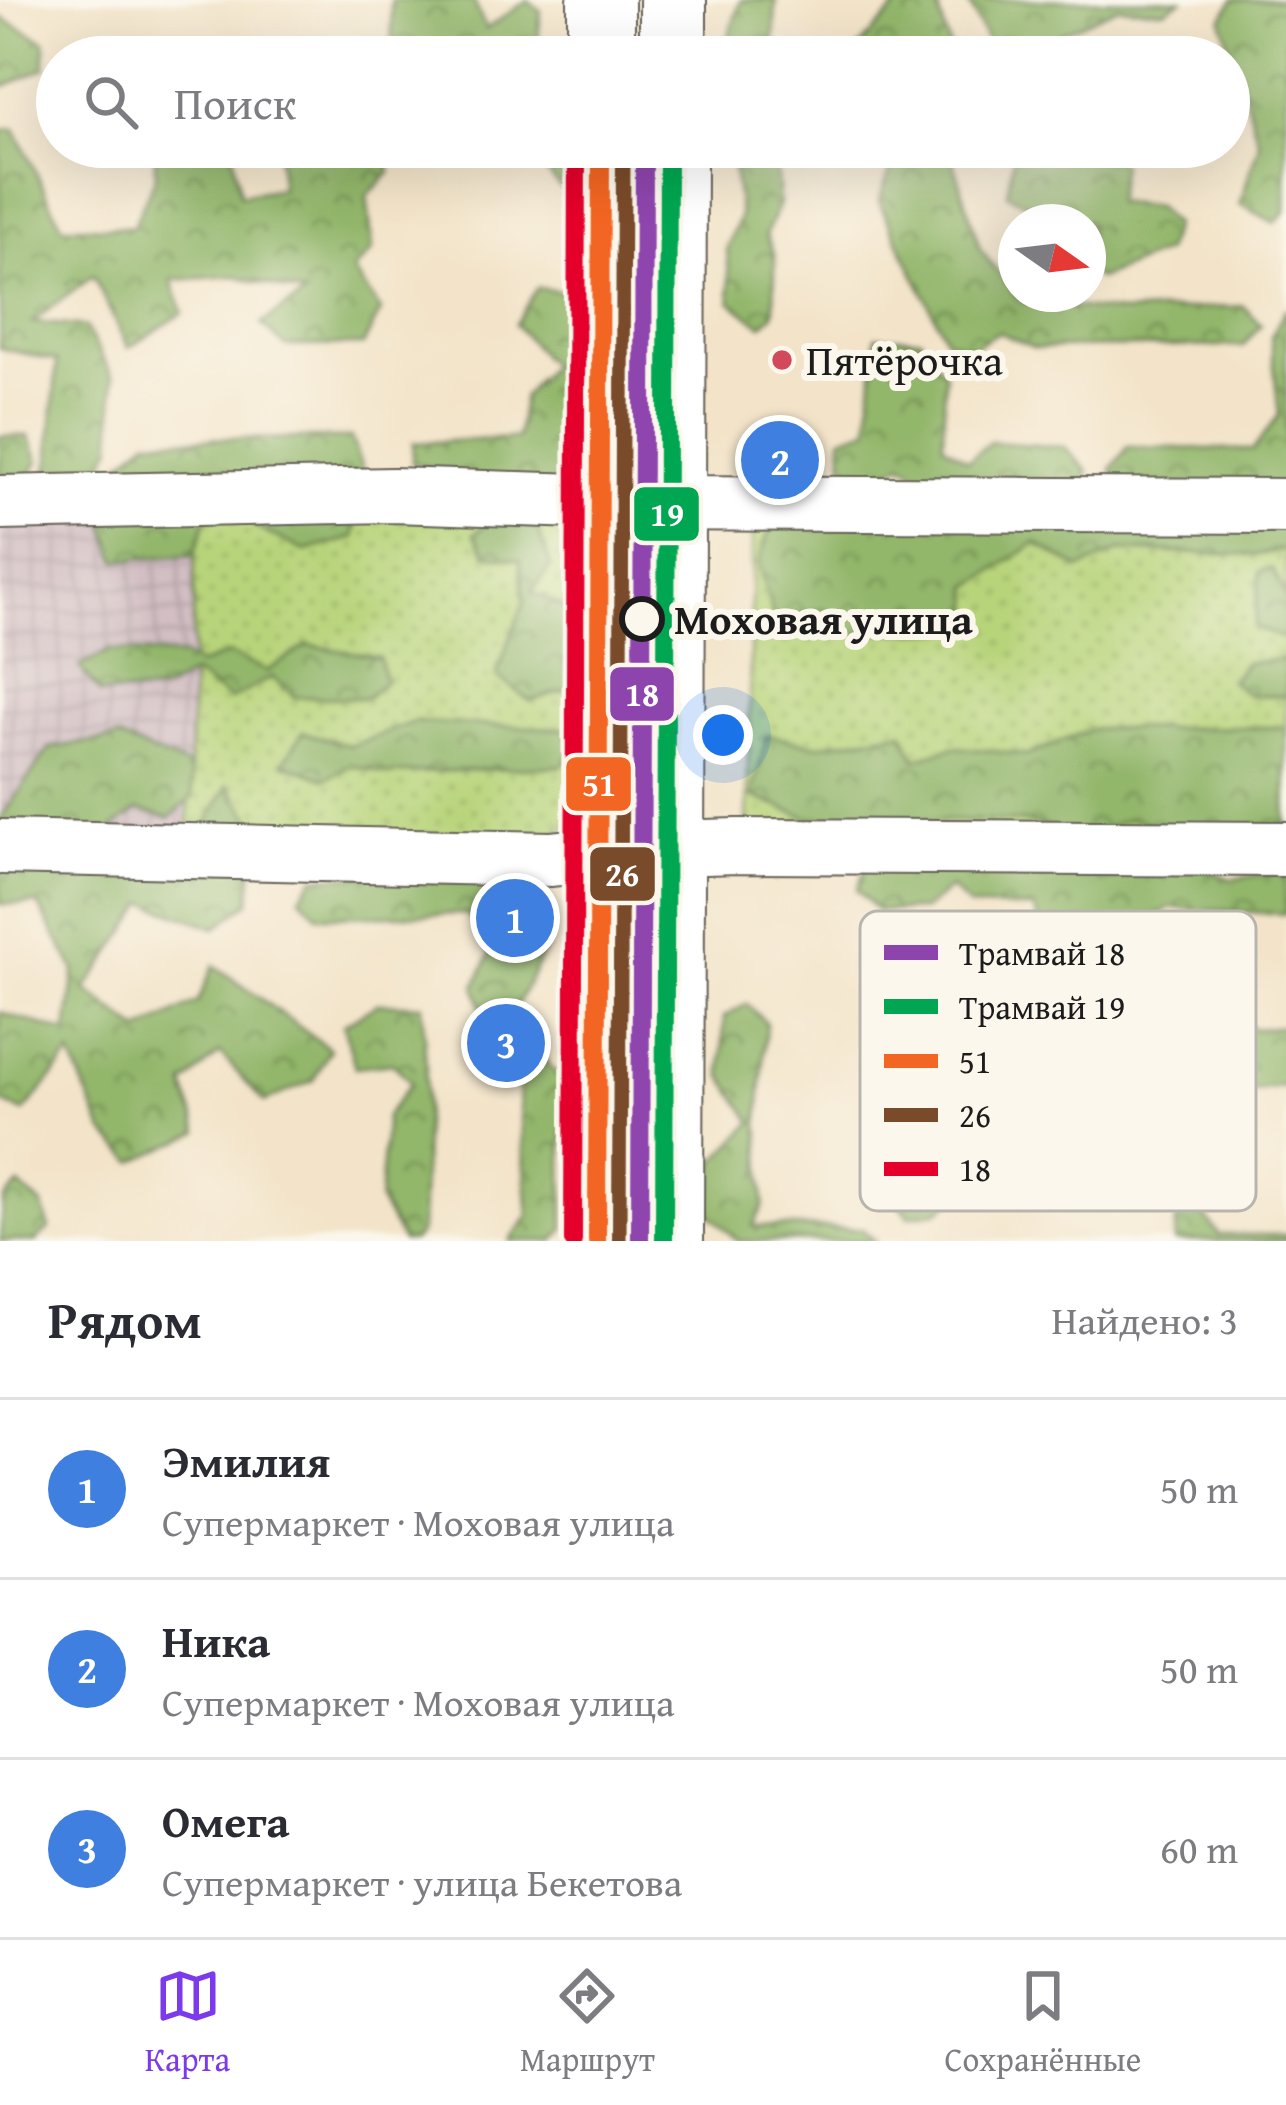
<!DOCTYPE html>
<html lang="ru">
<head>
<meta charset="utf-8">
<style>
	body { margin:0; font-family:"Gentium Book Plus",serif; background:#f2f2f3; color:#2b2b33 }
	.compass { position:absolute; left:998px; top:204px; width:108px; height:108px; border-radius:50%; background:#fff; box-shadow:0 12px 48px #0002; rotate:104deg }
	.you { position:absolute; left:723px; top:735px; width:42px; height:42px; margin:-30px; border:9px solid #fff; border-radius:50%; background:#1a73e8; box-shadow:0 0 0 18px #1a73e833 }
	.badge { display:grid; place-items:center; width:78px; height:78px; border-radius:50%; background:#7c3aed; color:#fff; font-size:39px; font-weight:700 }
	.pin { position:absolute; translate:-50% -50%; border:6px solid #fff; box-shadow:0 3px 12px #0006 }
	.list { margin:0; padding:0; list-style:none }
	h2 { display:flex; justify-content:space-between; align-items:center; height:156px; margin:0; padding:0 48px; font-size:51px }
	h2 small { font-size:39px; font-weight:400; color:#7c7c81 }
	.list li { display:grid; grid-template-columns:78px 1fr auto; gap:36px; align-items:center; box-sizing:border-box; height:180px; padding:0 48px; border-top:3px solid #e1e1e2 }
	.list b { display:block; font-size:45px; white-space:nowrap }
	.list p { margin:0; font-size:39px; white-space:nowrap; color:#7c7c81 }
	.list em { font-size:39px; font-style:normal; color:#7c7c81 }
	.icon { flex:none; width:66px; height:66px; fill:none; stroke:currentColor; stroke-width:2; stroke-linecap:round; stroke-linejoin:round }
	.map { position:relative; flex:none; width:1286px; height:1241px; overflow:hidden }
	.search { position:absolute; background:#fff; box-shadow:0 12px 48px #0002; left:36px; right:36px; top:36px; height:132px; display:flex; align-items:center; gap:30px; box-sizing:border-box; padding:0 42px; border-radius:66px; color:#7c7c81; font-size:45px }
	.sheet { height:696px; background:#fff }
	nav { display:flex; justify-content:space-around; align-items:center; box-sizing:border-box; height:168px; border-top:3px solid #e1e1e2; background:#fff; font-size:33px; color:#7c7c81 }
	nav a { display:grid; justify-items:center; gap:6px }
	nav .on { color:#7c3aed }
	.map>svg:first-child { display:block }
</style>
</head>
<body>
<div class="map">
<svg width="1286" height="1241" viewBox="0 0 1286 1241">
	<defs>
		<pattern id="industrial-grid" width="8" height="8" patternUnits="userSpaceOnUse" patternTransform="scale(3)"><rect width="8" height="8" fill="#d2bec3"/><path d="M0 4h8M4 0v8" fill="none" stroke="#b4a3a7"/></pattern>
		<pattern id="grass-dots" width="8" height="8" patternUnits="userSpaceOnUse" patternTransform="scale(3)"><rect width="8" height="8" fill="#b8d47a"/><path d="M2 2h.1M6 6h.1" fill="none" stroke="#9eb569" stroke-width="1.8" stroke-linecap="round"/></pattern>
		<pattern id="forest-crowns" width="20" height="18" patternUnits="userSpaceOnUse" patternTransform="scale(3)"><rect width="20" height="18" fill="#92b66a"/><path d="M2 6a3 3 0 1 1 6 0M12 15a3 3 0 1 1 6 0" fill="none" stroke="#769356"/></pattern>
	</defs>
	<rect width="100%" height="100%" fill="#fbf7ec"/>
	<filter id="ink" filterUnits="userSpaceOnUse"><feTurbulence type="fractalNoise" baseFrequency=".00833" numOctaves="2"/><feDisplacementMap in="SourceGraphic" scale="24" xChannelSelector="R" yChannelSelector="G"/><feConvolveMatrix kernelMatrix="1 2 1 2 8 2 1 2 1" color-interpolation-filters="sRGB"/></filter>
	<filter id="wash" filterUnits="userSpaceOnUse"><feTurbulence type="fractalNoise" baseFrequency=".004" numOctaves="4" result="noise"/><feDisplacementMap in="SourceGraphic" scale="48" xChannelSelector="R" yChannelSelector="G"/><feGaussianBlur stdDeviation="2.7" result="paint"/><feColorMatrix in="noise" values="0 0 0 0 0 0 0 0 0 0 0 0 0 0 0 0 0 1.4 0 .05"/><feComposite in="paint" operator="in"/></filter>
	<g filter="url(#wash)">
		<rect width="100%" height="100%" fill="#f3e4c9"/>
		<path fill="url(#industrial-grid)" d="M196,511L188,834H0V512Z"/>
		<path fill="url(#grass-dots)" stroke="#6a784b" stroke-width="3" d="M196,511L546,512L579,537L568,826L551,835L188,834Z
			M753,516L1286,518V839L747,832Z"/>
		<path fill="url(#forest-crowns)" stroke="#576943" stroke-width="3" d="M391,0H473L486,29L528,0L541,11L536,57H409L392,42Z
			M741,0H776L774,39L761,57H751L728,38Z
			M904,0H936L951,51L949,57H850Z
			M967,0H1182L1165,10L1118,7L1059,34L1046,57H995Z
			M1233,0H1286V212L1275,223L1240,204L1259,143L1222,20Z
			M0,17L45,41V68L5,86L0,83Z
			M15,129L62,226L133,227L155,177V147H232L240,195L281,188L277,147H386L390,173L367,196L373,250L353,271L381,311L363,345L285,346L261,324L305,295L236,276L172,280L183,313L128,348L93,276L32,322L85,327L113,377V445L87,496L46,497L57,361L0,348V130Z
			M521,147H596L584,192L563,189Z
			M730,147H775L779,203L766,235L775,257L774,314L762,325L731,302L727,248L740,216Z
			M899,147H938L951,152L980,249L1020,301L1124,313L1243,306L1261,325L1243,346L1034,348L998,332L971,348L946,339L879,201Z
			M1015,147H1100L1121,164L1115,202L1156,207L1173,225L1165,252L1098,279L1088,273V222H1038L1045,213L1007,194Z
			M537,288L567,292L586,331L603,417L564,448L574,482L528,492L412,463L413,443L517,438L523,397L550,365L515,324Z
			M1286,308V491L1119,501L1112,468L1128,447L1253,450L1279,415L1271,337Z
			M876,336L920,338L945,374L943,444L968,460L990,442L1064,447L1088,471L1081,496L977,495L961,477L921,476L903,463L868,483L843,463L842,437L869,428Z
			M0,436H29L39,461L15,498L0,496Z
			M351,438L365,477L354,538L305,551L255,527L254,489L216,492L194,555L117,560L105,524L131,495L114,469L149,439Z
			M492,516L537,528L551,566L532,592L566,608L572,688L530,701L496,676L524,602L520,560L487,554L475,534Z
			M773,521L1286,526V550L1256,555L1120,551L1080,569L1036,543L970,587L973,614L945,631L848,633L825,609L774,619L758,563Z
			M1272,569L1286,596V639L1254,628L1260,571Z
			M308,645L379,657L385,681L366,698L295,697L272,677L230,700L193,674L161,692L100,694L80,667L110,650L182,656L198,665L229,654L267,671Z
			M1286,659V696L1249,695L1231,682L1245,663Z
			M413,722L567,729L573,752L561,766L387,774L351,765L326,779L283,763L303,732L351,746Z
			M1286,727V836L1184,837L1132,817L1088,835L1023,822L809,818L752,796L767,735L817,745L903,732L916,759L954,747L1028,755L1092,729Z
			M118,738L190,767L193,797L170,818L138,810L110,830L185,863L228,785L256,825L250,901L216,928L146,903L86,990L140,1031L198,1002L214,965L330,1049L314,1080L264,1102L220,1053L185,1085L199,1132L134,1162L103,1131L71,1055L24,1112L0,1101V1012L67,1033L75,970L38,904H0V819L50,748Z
			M1082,853L1100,882L1177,856L1230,879L1286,871V914L1172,908L1073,960L1053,955L1034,908L969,907L950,888L924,910L877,911L857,890L868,862Z
			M496,868L547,946L510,1018L485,1016L475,986L491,953L468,914L319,916L300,896L315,877Z
			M378,1003L422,1005L426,1067L421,1232L413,1241H402L379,1201L386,1116L411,1083L393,1063L355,1067L343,1025Z
			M747,1004L766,1023L759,1120L764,1205L753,1226L862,1229L875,1241H738L706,1210L715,1162L753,1122L722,1075L724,1017Z
			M1173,1004L1217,1009L1254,1029L1286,1026V1086L1207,1098L1189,1134L1186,1189L1159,1215L1125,1207L1127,1139L1071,1130L1025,1149L938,1211L909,1216L875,1172L878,1116L922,1095L973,1107L1022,1137L1017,1080L961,1063L927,1073L908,1049L927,1013L1047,1008L1073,1065L1105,1066L1120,1021Z
			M539,1052L562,1081L564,1230L554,1241H510L529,1216L518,1083Z
			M19,1185L42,1205L50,1228L36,1241H0L3,1201Z
			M1198,1206L1219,1235H1286V1241H1175L1176,1220Z"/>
	</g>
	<g filter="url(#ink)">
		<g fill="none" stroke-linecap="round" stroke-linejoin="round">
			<g stroke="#676259" stroke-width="58">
				<path id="minor" d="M0,503L393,495L643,503L1286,506
					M0,847L551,859L641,849L737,846L1286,849"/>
			</g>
			<g stroke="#676259" stroke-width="70">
				<path id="major" d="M601,57V0
					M673,57V0
					M597,1241L601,147
					M670,1241L673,147"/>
			</g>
			<use href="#minor" stroke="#fff" stroke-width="54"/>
			<use href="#major" stroke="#fff" stroke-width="66"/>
			<g stroke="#fbf7ec" stroke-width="27">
				<path id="bus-1" d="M597,1241L601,147"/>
			</g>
			<g stroke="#fbf7ec" stroke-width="27">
				<path id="bus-2" d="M621,1241L625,147"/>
			</g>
			<g stroke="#fbf7ec" stroke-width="27">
				<path id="bus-3" d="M573,1241L577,147"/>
			</g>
			<use href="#bus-1" stroke="#f26522" stroke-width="18"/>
			<use href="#bus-2" stroke="#7a4b2a" stroke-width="18"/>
			<use href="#bus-3" stroke="#e4002b" stroke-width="18"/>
			<g stroke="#fbf7ec" stroke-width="27">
				<path id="tram-1" d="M640,1241L644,147"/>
			</g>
			<g stroke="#fbf7ec" stroke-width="27">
				<path id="tram-2" d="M664,1241L668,147"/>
			</g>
			<use href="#tram-1" stroke="#8e44ad" stroke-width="18"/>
			<use href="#tram-2" stroke="#00a651" stroke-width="18"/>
		</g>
	</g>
	<circle fill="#d1495b" stroke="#fbf7ec" stroke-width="4.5" cx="782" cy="360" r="12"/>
	<circle fill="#fbf7ec" stroke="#1c1c1c" stroke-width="6" cx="642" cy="619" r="20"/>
	<g text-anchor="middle" stroke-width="12" stroke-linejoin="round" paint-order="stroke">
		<g font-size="42" fill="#1c1c1c" stroke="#fbf7ec" text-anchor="start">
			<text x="806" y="375">Пятёрочка</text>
		</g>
		<g font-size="42" font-weight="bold" fill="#1c1c1c" stroke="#fbf7ec" text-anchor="start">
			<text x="674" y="634">Моховая улица</text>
		</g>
	</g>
	<rect x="860" y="911" width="396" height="300" rx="18" fill="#fbf7ec" stroke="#b8b5ae" stroke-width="3"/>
	<rect x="884" y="945" width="54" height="15" fill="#8e44ad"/>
	<rect x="884" y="999" width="54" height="15" fill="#00a651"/>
	<rect x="884" y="1054" width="54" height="14" fill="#f26522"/>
	<rect x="884" y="1108" width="54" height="14" fill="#7a4b2a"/>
	<rect x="884" y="1162" width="54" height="14" fill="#e4002b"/>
	<g font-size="33" fill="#1c1c1c">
		<text x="959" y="965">Трамвай 18</text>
		<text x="959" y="1019">Трамвай 19</text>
		<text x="959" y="1073">51</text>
		<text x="959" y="1127">26</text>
		<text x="959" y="1181">18</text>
	</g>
	<g stroke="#fbf7ec" stroke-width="4.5">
		<rect x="632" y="485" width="69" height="58" rx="12" fill="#00a651"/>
		<rect x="608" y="665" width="68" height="58" rx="12" fill="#8e44ad"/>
		<rect x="564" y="755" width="69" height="58" rx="12" fill="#f26522"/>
		<rect x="588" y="845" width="69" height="58" rx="12" fill="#7a4b2a"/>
	</g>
	<g font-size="33" text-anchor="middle" font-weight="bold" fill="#fff">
		<text x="667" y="526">19</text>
		<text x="642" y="706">18</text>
		<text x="599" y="796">51</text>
		<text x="622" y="886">26</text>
	</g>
</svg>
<svg class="compass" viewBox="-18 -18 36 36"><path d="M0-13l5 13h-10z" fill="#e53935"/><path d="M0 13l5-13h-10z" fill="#7c7c81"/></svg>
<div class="you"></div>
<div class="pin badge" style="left:515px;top:918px;background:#3f7fe0">1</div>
<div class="pin badge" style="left:780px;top:460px;background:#3f7fe0">2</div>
<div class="pin badge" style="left:506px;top:1043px;background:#3f7fe0">3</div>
<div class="search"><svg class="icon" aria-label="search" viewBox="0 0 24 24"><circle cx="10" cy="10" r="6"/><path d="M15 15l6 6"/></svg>Поиск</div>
</div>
<section class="sheet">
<h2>Рядом<small>Найдено: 3</small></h2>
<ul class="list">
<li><span class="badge" style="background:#3f7fe0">1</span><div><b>Эмилия</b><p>Супермаркет · Моховая улица</p></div><em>50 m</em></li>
<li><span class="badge" style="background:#3f7fe0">2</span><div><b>Ника</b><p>Супермаркет · Моховая улица</p></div><em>50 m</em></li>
<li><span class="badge" style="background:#3f7fe0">3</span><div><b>Омега</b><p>Супермаркет · улица Бекетова</p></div><em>60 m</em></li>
</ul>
</section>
<nav>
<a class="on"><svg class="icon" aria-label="map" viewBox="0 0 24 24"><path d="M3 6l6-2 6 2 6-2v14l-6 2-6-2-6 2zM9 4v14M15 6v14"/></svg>Карта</a>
<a><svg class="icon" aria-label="directions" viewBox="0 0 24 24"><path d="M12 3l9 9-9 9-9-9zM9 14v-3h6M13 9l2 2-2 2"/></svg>Маршрут</a>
<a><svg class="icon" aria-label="saved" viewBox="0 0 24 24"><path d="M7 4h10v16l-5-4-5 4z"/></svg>Сохранённые</a>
</nav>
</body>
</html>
